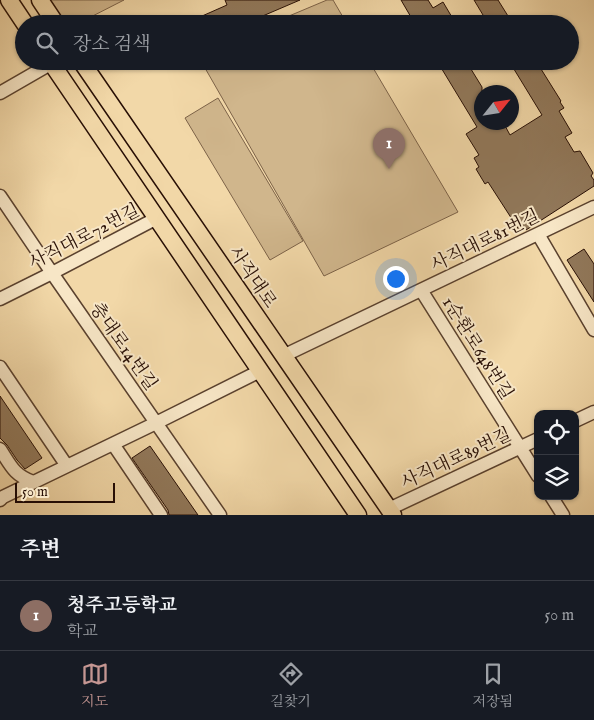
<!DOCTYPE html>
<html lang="ko">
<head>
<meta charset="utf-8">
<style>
	body { margin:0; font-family:"IM FELL English","Noto Serif KR",serif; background:#242831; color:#f1f3f6 }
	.controls { position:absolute; right:15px; bottom:15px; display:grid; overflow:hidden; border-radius:10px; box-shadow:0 1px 4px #0004 }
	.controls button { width:45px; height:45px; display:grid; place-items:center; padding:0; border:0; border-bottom:1px solid #363941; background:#171b24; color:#f1f3f6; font:25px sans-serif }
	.compass { position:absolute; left:474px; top:85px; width:45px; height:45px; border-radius:50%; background:#171b24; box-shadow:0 1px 4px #0004; rotate:60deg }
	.scale { position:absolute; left:15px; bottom:12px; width:100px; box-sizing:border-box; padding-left:5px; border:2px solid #280f05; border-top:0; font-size:14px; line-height:18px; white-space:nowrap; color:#280f05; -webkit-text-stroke:4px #f7e6c6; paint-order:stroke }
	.you { position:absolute; left:395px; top:278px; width:18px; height:18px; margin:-12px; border:4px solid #fff; border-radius:50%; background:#1a73e8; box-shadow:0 0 0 8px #1a73e833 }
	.badge { display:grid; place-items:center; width:32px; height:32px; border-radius:50%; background:#c59692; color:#fff; font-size:16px; font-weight:700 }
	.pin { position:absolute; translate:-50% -41px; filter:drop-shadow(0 1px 2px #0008) }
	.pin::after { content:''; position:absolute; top:26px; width:18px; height:15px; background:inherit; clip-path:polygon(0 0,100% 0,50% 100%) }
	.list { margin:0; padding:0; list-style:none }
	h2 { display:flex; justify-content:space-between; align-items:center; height:65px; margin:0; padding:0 20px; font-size:21px }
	h2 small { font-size:16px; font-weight:400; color:#9ea1a6 }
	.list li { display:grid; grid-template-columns:32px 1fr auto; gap:15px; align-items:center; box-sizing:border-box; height:70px; padding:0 20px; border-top:1px solid #363941 }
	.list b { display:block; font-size:19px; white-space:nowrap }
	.list p { margin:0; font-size:16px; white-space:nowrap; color:#9ea1a6 }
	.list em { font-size:16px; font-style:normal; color:#9ea1a6 }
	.icon { flex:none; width:28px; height:28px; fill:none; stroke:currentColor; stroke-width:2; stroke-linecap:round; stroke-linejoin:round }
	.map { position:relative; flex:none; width:594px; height:515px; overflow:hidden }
	.search { position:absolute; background:#171b24; box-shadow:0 1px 4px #0004; left:15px; right:15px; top:15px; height:55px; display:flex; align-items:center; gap:12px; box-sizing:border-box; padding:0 18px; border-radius:28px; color:#9ea1a6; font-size:19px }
	.sheet { height:135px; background:#171b24 }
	nav { display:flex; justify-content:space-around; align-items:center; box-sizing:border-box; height:70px; border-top:1px solid #363941; background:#171b24; font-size:14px; color:#9ea1a6 }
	nav a { display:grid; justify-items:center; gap:2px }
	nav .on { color:#c59692 }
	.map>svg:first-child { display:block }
</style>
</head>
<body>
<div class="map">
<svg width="594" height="515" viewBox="0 0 594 515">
	<rect width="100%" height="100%" fill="#f2d8a8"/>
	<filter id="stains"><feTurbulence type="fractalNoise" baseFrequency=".004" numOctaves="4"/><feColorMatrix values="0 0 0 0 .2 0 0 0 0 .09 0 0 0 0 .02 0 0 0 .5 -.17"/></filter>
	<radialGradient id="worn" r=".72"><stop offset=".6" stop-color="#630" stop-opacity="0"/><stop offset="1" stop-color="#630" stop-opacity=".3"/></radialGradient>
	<path fill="#d0b68c" stroke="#7c6248" d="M49,0H124L77,24H65Z
		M327,0H333L347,24H270Z
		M201,61H369L458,212L324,276Z
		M218,98L303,241L270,260L185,118Z"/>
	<path fill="#91785a" stroke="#280f05" d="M225,0H300L244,24H184L227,5Z
		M401,0H428L433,8L443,2L456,24H415Z
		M474,0H498L513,24H485L481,16L483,15Z
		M437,61H466L482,87V122H503L510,135L542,115L509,61H536L561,101L560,102L564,108L559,111L572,133L565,137L574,152L580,151L593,173L591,176L594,180V186L526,230L524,226L519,230L488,182L485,184L476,169L479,167L474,158L479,155L466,134L477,127Z
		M584,249L594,264V302L567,260Z
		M0,396L42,458L25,469L17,460L7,445L0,438Z
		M150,446L198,515H169L168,510L132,458Z"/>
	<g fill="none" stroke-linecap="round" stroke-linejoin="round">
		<g stroke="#5a412e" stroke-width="15">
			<path id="minor" d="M0,93L52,63
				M0,196L52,273L220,515
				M538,234L594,330
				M421,290L538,476
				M0,299L52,273L157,218
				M283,356L594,207
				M0,367L67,466
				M575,421L594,412
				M113,444L161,515
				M0,449C11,466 14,475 33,482
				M551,496L563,515
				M0,500L3,497L156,423L260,371
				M389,509L538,439"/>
		</g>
		<g stroke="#280f05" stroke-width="19">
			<path id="major" d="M9,0L25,24
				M40,0L56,24
				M50,61L358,515
				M81,61L393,515"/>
		</g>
		<use href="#minor" stroke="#f7e6c6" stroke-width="12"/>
		<use href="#major" stroke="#f2d8a8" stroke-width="16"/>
	</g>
	<g text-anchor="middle" stroke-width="4" stroke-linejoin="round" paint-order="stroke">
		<g font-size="18" fill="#280f05" stroke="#f7e6c6">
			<text transform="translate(84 236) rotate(-27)" y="6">사직대로72번길</text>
			<text transform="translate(485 240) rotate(-26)" y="6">사직대로81번길</text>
			<text transform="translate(253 277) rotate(56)" y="6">사직대로</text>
			<text transform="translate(124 346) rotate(55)" y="6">충대로14번길</text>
			<text transform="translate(478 348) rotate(58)" y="6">1순환로648번길</text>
			<text transform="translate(456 458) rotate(-25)" y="6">사직대로89번길</text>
		</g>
	</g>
	<rect width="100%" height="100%" filter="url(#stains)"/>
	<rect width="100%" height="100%" fill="url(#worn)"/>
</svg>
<div class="controls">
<button><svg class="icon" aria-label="locate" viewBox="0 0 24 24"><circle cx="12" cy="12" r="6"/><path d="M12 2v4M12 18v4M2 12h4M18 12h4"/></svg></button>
<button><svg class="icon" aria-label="layers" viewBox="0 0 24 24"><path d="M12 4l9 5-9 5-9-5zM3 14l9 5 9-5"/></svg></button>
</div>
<svg class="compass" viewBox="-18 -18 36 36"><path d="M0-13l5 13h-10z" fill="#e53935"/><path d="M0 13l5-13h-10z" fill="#9ea1a6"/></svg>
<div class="scale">50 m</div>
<div class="you"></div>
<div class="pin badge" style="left:389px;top:169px;background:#8d6e63">1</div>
<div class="search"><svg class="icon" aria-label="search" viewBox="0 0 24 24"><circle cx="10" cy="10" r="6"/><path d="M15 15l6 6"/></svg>장소 검색</div>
</div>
<section class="sheet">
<h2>주변<small></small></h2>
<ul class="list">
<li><span class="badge" style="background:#8d6e63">1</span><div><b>청주고등학교</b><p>학교</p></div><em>50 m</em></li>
</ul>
</section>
<nav>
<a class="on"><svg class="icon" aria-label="map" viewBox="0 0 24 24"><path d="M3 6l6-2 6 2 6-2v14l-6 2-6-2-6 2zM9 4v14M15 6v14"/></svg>지도</a>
<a><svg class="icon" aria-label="directions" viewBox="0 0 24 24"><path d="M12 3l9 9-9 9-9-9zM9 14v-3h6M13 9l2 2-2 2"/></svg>길찾기</a>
<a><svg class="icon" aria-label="saved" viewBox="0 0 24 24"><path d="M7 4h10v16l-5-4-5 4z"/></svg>저장됨</a>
</nav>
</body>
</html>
